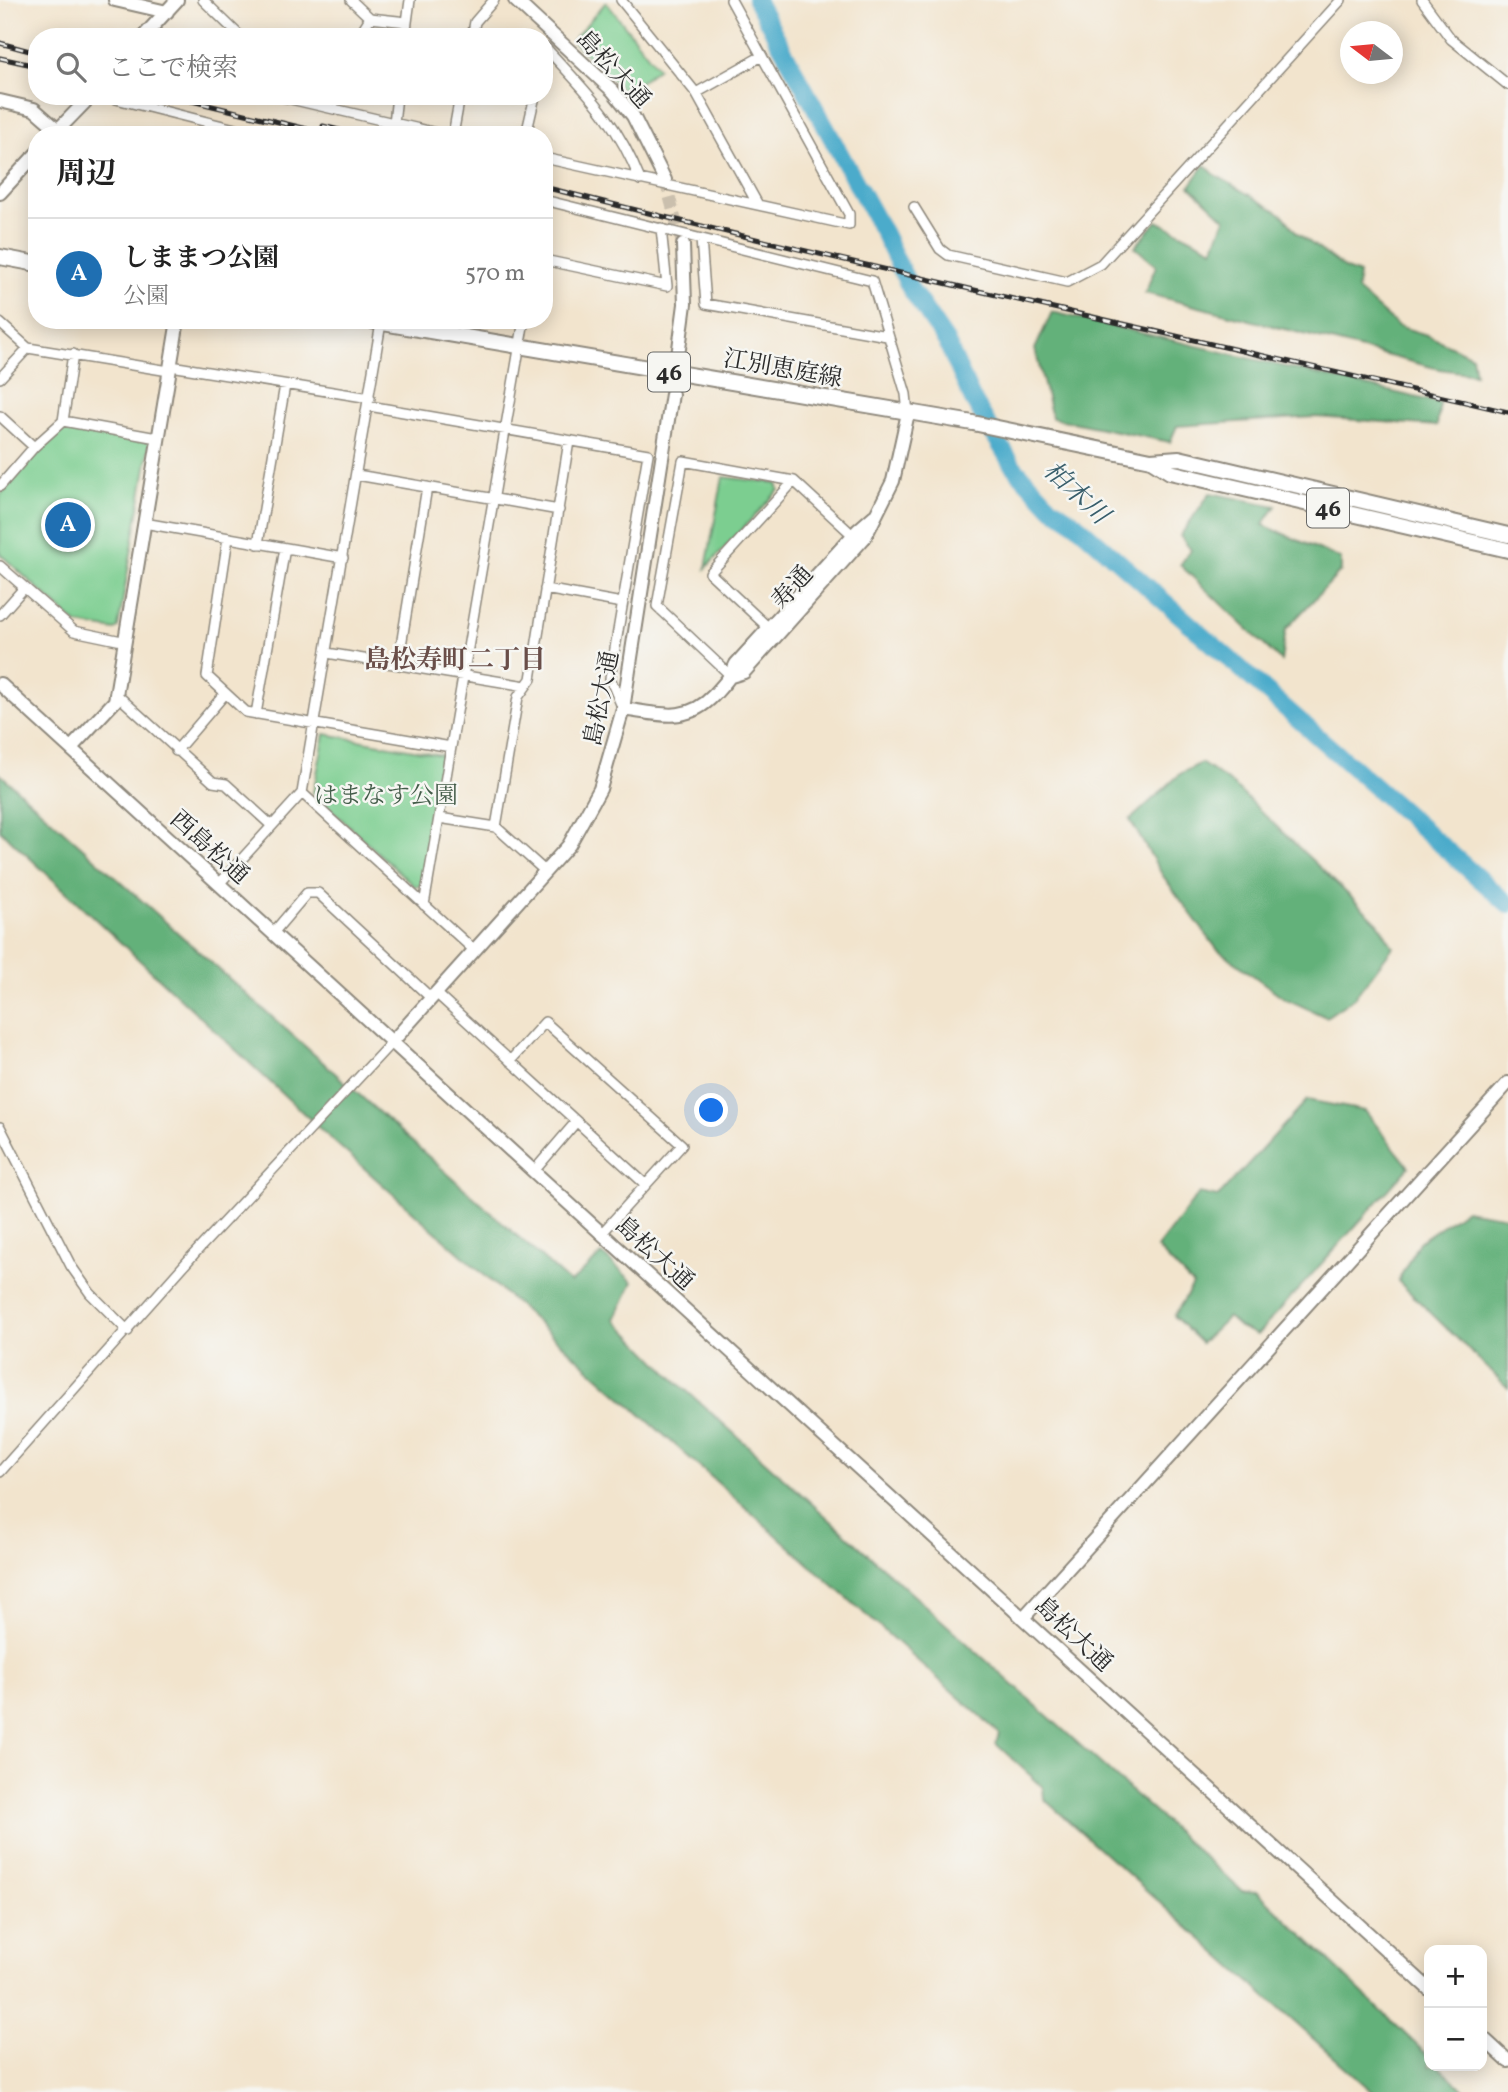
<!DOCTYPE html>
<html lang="ja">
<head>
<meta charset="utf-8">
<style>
	body { margin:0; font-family:Vollkorn,"Noto Serif JP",serif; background:#f2f2f2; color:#222 }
	.controls { position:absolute; right:21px; bottom:21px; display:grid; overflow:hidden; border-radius:14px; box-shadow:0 4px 18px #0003 }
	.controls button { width:63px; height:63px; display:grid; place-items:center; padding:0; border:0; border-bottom:2px solid #e0e0e0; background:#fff; color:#222; font:35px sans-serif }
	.compass { position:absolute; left:1340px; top:21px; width:63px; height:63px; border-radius:50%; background:#fff; box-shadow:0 4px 18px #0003; rotate:286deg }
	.you { position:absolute; left:712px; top:1111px; width:24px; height:24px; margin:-18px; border:5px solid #fff; border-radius:50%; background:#1a73e8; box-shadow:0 0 0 10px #1a73e833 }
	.badge { display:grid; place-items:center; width:46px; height:46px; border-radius:50%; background:#1f6fb2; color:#fff; font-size:23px; font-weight:700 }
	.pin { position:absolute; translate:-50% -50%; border:4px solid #fff; box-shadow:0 2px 7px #0006 }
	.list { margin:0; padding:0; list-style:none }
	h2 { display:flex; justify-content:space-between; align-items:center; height:91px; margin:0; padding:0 28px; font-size:30px }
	h2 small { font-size:23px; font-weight:400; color:#767676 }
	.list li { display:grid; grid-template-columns:46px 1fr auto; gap:21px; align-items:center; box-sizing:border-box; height:112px; padding:0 28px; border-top:2px solid #e0e0e0 }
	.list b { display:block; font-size:26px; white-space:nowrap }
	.list p { margin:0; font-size:23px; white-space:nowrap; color:#767676 }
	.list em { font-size:23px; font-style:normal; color:#767676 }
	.icon { flex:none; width:38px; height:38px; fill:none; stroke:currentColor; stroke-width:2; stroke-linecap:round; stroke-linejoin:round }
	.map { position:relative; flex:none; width:1508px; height:2092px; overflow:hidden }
	.search { position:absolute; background:#fff; box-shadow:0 4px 18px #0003; left:28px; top:28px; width:525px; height:77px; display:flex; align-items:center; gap:18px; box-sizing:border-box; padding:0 24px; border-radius:28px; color:#767676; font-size:26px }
	.panel { position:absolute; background:#fff; box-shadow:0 4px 18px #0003; left:28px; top:126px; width:525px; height:203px; border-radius:28px }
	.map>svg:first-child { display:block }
</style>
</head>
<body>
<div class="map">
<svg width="1508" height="2092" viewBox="0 0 1508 2092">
	<rect width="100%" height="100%" fill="#f6f6f2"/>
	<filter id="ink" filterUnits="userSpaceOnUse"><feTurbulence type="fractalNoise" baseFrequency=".0143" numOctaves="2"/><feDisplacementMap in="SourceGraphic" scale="14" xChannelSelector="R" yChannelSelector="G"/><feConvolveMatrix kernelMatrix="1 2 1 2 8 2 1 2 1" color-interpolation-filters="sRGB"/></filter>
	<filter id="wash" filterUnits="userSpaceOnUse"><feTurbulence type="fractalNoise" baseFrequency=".00686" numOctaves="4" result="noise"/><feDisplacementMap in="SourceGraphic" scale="28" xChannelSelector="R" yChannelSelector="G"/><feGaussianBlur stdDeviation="1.57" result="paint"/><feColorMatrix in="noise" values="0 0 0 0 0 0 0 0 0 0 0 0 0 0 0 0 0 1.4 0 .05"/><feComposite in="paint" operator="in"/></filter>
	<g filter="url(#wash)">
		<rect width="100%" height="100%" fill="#f2e4cd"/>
		<path fill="#7bce90" stroke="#537c5e" stroke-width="2" d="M606,2L658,68L626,93L572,41Z
			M67,428L147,440L150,444L118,628L115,630L77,624L0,554V495L58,431Z
			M723,477L777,483L779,490L706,568Z
			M325,734L441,755L443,758L422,885L415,887L313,793Z"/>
		<path fill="#64b17a" stroke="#486e52" stroke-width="2" d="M1205,165L1214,174L1283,215L1297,233L1346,269L1359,274L1357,290L1398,326L1427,335L1472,356L1475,374L1439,369L1145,293L1156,266L1135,247L1157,221L1213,249L1225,219L1190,186Z
			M1052,312L1440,403L1437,426L1315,417L1177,426L1170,442L1052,418L1035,349Z
			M1210,493L1276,506L1263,525L1341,559V571L1286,629L1281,661L1180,565L1191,550L1180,536Z
			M1201,763L1232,784L1378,923L1393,947L1354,998L1326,1017L1284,998L1217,949L1163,876L1130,820L1180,774Z
			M0,774L570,1283L602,1254L633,1282L615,1319L678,1383L1242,1891L1258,1892L1429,2057V2066H1439L1466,2092H1373L1044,1799L1043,1787L996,1744L999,1733L329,1137L0,830Z
			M1307,1100L1365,1111L1409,1167L1257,1335L1239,1327L1228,1317L1201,1343L1174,1316L1193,1285L1157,1248L1199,1193L1218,1197Z
			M1465,1210L1508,1217V1388L1398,1281L1419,1242Z"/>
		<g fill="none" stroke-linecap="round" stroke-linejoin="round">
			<path stroke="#4cabcb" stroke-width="18" d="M756,0L883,232L910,288L946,341L972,398L1013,466L1051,507L1075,523L1508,904"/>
		</g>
	</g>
	<g filter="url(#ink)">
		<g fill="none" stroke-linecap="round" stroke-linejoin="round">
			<path stroke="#cabfad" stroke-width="12" stroke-dasharray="12 6" stroke-linecap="butt" d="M665,180L682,244
				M672,394L678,356"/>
			<g stroke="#8e887c" stroke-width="12">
				<path id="street" d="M203,0L241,37
					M351,0L370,18L407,22
					M621,0L696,93L757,203
					M1422,0L1451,39L1508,85
					M358,37L370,18
					M405,37L410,0
					M472,37L475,22L494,0
					M546,48C588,94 616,119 640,180
					M696,93L762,56
					M104,96L259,135
					M278,96L445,135
					M394,123L397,96
					M210,135L212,124
					M453,135L460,96
					M526,135L535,96
					M544,158L849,225V214L731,0
					M544,200L872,281L906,394L908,413
					M914,207L940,249L948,255L1067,282L1101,264L1341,0
					M701,239L706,304L887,336
					M544,260L667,286L661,228
					M0,323L28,348L169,371
					M171,366L370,398
					M0,378L28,348
					M369,406L648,454L610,678L623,709
					M0,416L34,447
					M63,421L73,354
					M357,475L559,510
					M0,486L34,447L63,421L157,438
					M144,523L343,558
					M228,538L207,676L246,712L451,747
					M258,544L285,385
					M0,566L74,631L122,641
					M545,589L622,603
					M0,615L24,588
					M773,632L710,573L794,481
					M327,653L526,686
					M398,664L427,487
					M731,676L657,606L683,461L794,481L857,539
					M115,693L213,782L226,784L272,826
					M256,714L285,548
					M176,751L224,695
					M302,793L475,951
					M439,818L496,827
					M546,872L496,827L518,697L531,679L569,441
					M219,884L302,793L381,323
					M424,905L524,320
					M273,933L307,893H318L431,998
					M436,993L645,1184
					M510,1061L545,1022L682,1145L602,1233
					M0,1127L71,1266L90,1293L128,1331
					M534,1171L576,1122
					M0,1472L194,1254L392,1042"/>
			</g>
			<g stroke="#8e887c" stroke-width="16">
				<path id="secondary" d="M115,0L167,12
					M515,0L613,91L633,116L665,180
					M143,37L177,0
					M0,101L34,109L58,130
					M54,134L91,96
					M0,193L37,153
					M678,356L685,304L683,245
					M731,676L744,672L865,537L893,481L908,413
					M0,684L1429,1989
					M623,709C659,714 687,724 714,695C723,685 731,677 736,664L858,530L874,516
					M71,748L115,701L178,320
					M392,1042L569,845L600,789L623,709L672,394
					M1024,1617L1508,1083
					M1482,2037L1508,2061"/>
			</g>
			<g stroke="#8e887c" stroke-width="18">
				<path id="primary" d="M0,257L37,264
					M365,320L973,423L1151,460L1179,458L1508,535
					M1151,460L1170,472L1508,550"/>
			</g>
			<use href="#street" stroke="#fff" stroke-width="9"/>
			<use href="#secondary" stroke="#fff" stroke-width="12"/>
			<use href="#primary" stroke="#fff" stroke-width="14"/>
			<g stroke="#2b2b2b" stroke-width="5">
				<path id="rail" d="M0,43L37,53
					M0,58L37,66
					M171,96L332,135
					M323,126L359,135
					M544,187C864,268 1187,337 1508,412"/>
			</g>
			<use href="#rail" stroke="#f6f6f2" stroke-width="2.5" stroke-dasharray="8" stroke-linecap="butt"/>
		</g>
	</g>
	<g text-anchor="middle" stroke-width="5" stroke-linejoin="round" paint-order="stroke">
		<g fill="#f6f6f2" stroke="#686867" stroke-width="2">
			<rect x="648" y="352.5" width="42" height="39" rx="5"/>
			<rect x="1307" y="488.5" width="42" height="39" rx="5"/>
		</g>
		<g font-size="23" font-weight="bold" fill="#2b2b2b">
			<text x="669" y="380">46</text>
			<text x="1328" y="516">46</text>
		</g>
		<g font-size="24" fill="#2b2b2b" stroke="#f6f6f2">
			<text transform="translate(614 69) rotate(47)" y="8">島松大通</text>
			<text transform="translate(783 368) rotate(10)" y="8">江別恵庭線</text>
			<text transform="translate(792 587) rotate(-48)" y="8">寿通</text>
			<text transform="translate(601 698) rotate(-79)" y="8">島松大通</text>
			<text transform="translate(210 847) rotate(42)" y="8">西島松通</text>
			<text transform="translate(655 1253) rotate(42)" y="8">島松大通</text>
			<text transform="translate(1074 1634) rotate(43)" y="8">島松大通</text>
		</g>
		<g font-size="24" fill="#435c49" stroke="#f6f6f2">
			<text x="386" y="803">はまなす公園</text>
		</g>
		<g font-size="26" font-style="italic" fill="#385e6b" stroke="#f6f6f2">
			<text transform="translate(1077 492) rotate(43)" y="9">柏木川</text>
		</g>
		<g font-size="26" font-weight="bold" fill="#694e49" stroke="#f6f6f2">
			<text x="455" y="668">島松寿町二丁目</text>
		</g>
	</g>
</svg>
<div class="controls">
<button>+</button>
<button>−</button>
</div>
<svg class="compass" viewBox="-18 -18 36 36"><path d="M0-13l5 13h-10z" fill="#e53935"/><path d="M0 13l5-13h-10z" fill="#767676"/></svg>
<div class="you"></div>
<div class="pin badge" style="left:68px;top:525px">A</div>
<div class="search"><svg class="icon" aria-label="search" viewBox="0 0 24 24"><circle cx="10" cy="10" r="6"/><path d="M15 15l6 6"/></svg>ここで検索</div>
<section class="panel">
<h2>周辺<small></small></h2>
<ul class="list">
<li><span class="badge">A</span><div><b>しままつ公園</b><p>公園</p></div><em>570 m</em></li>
</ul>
</section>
</div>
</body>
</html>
